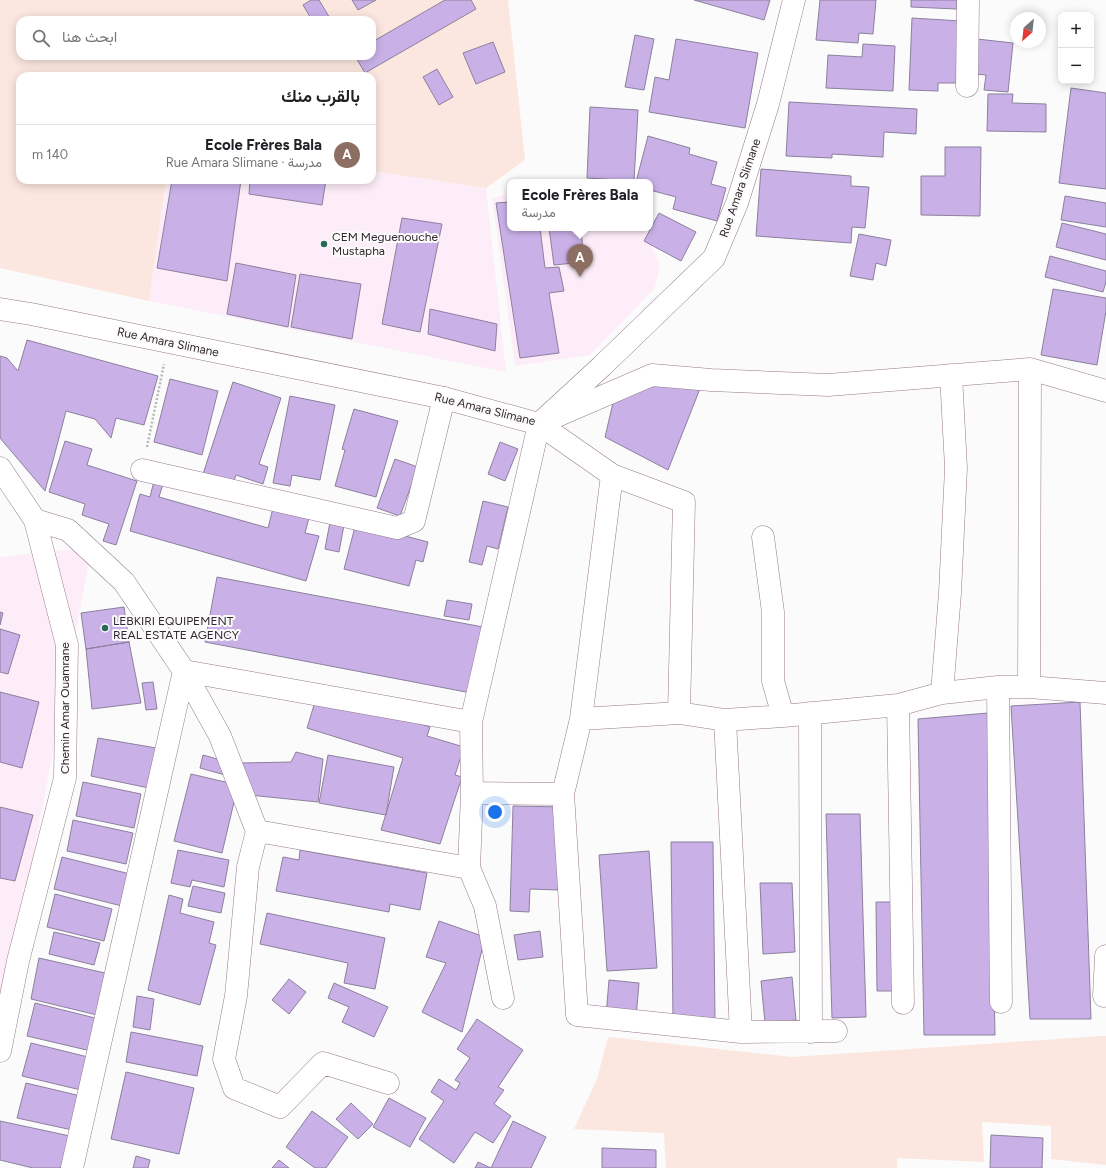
<!DOCTYPE html>
<html lang="ar">
<head>
<meta charset="utf-8">
<style>
	body { margin:0; font-family:Figtree,Vazirmatn,sans-serif; background:#f2f2f2; color:#202124; direction:rtl }
	.controls { position:absolute; right:12px; top:12px; display:grid; overflow:hidden; border-radius:8px; box-shadow:0 2px 10px #0003 }
	.controls button { width:36px; height:36px; display:grid; place-items:center; padding:0; border:0; border-bottom:1px solid #e0e0e0; background:#fff; color:#202124; font:20px sans-serif }
	.compass { position:absolute; left:1010px; top:12px; width:36px; height:36px; border-radius:50%; background:#fff; box-shadow:0 2px 10px #0003; rotate:207deg }
	.you { position:absolute; left:495px; top:812px; width:14px; height:14px; margin:-10px; border:3px solid #fff; border-radius:50%; background:#1a73e8; box-shadow:0 0 0 6px #1a73e833 }
	.badge { display:grid; place-items:center; width:26px; height:26px; border-radius:50%; background:#ea580c; color:#fff; font-size:13px; font-weight:700 }
	.pin { position:absolute; translate:-50% -33px; filter:drop-shadow(0 1px 2px #0008) }
	.pin::after { content:''; position:absolute; top:21px; width:14px; height:12px; background:inherit; clip-path:polygon(0 0,100% 0,50% 100%) }
	.popup { position:absolute; left:507px; top:179px; width:146px; height:52px; box-sizing:border-box; display:grid; place-content:center; border-radius:8px; background:#fff; filter:drop-shadow(0 1px 3px #0005); font-size:13px; white-space:nowrap; color:#757577 }
	.popup b { font-size:15px; color:#202124 }
	.popup::after { content:''; position:absolute; left:50%; top:100%; margin-left:-8px; border:8px solid transparent; border-top-color:#fff }
	.list { margin:0; padding:0; list-style:none }
	h2 { display:flex; justify-content:space-between; align-items:center; height:52px; margin:0; padding:0 16px; font-size:17px }
	h2 small { font-size:13px; font-weight:400; color:#757577 }
	.list li { display:grid; grid-template-columns:26px 1fr auto; gap:12px; align-items:center; box-sizing:border-box; height:60px; padding:0 16px; border-top:1px solid #e0e0e0 }
	.list b { display:block; font-size:15px; white-space:nowrap }
	.list p { margin:0; font-size:13px; white-space:nowrap; color:#757577 }
	.list em { font-size:13px; font-style:normal; color:#757577 }
	.icon { flex:none; width:22px; height:22px; fill:none; stroke:currentColor; stroke-width:2; stroke-linecap:round; stroke-linejoin:round }
	.map { position:relative; flex:none; width:1106px; height:1168px; overflow:hidden; direction:ltr }
	.search { position:absolute; background:#fff; box-shadow:0 2px 10px #0003; left:16px; top:16px; width:360px; height:44px; display:flex; align-items:center; gap:10px; box-sizing:border-box; padding:0 14px; border-radius:12px; color:#757577; font-size:15px }
	.panel { position:absolute; background:#fff; box-shadow:0 2px 10px #0003; left:16px; top:72px; width:360px; height:112px; border-radius:12px; direction:rtl }
	.map>svg:first-child { display:block }
</style>
</head>
<body>
<div class="map">
<svg width="1106" height="1168" viewBox="0 0 1106 1168">
	<rect width="100%" height="100%" fill="#fbfbfb"/>
	<path fill="#fdedf8" d="M372,171L486,188L506,372L149,301L166,180H372Z
		M586,180L626,181L627,182H576Z
		M510,194V228H645L660,266L654,289L590,355L515,366L492,198Z
		M92,547L0,1030V557Z"/>
	<path fill="#fbe7df" fill-rule="evenodd" d="M0,0H508L525,160L486,188L372,171V76H20V180H166L149,301L0,268ZM20,20H372V56H20Z
		M1103,1036H1106V1165L1051,1159V1126L982,1122L984,1162L897,1158V1168H666L664,1133L574,1129L597,1079L608,1037L792,1057Z"/>
	<path fill="#c9b1e8" stroke="#8c809d" d="M311,0H319L331,20H312L303,5Z
		M352,0H376L358,10Z
		M445,0H471L476,9L365,73L355,56H372V42Z
		M694,0H770L764,20Z
		M820,0H876L873,34L859,33L858,43L816,40Z
		M911,0H957V9L911,7Z
		M912,18L961,21L958,83H938V91L909,90Z
		M635,35L654,39L644,90L625,87Z
		M676,39L758,53L745,128L649,112L655,77L669,80Z
		M977,39L1013,43L1008,92L984,90L986,75L974,74Z
		M493,42L505,72L476,84L463,53Z
		M863,44L895,46L893,91L826,88L828,55L862,57Z
		M437,69L453,97L439,105L423,77Z
		M1071,88L1106,93V189L1059,183Z
		M988,94H1013L1012,103L1046,104V132L987,131Z
		M789,102L917,109L916,134L884,132L883,157L832,154V158L786,156Z
		M590,107L638,110L634,181L587,178Z
		M648,136L690,148L689,154L717,162L711,184L726,188L717,221L673,209L676,197L650,190V182H636Z
		M945,147H981L980,216L921,215V176H945Z
		M761,169L851,176V186L869,187L865,228L852,227L851,243L756,236Z
		M172,180H241L227,281L157,268Z
		M250,180H326L322,205L249,194Z
		M1065,196L1106,203V227L1061,220Z
		M510,202V228H540L545,268L559,267L564,291L549,293L559,353L520,358L496,203Z
		M659,213L696,232L681,261L644,241Z
		M402,218L442,224L420,332L382,324Z
		M1062,223L1106,234V260L1056,247Z
		M549,228H581L584,262L554,265Z
		M859,234L891,240L886,266L876,263L873,280L850,276Z
		M1050,256L1106,271V282L1103,292L1045,277Z
		M236,263L296,275L288,327L227,314Z
		M300,274L361,284L352,339L291,327Z
		M1053,289L1106,298V311L1097,365L1041,355Z
		M430,309L497,324L495,351L428,334Z
		M27,340L158,376L144,425L116,418L111,438L95,419L66,411L45,491L0,438V356L7,358L18,371Z
		M170,379L218,391L202,455L154,442Z
		M233,382L281,398L259,464L268,467L263,484L236,475L233,483L203,474Z
		M652,383L701,386L668,470L605,437L613,403Z
		M290,396L335,405L320,480L292,475L290,486L273,483Z
		M354,409L398,421L376,497L335,486L345,450L342,449Z
		M65,441L92,449L87,465L137,481L116,545L103,541L109,524L82,515L85,504L49,492Z
		M500,442L518,449L505,481L488,474Z
		M395,459L418,467L400,516L377,508Z
		M154,481L163,484L159,497L268,528L274,504L310,514L305,533L319,536L306,581L130,531L140,494L150,497Z
		M483,501L508,507L498,549L487,546L482,565L469,562Z
		M330,522L344,525L339,552L325,549Z
		M356,523L428,542L423,562L416,560L409,586L344,569Z
		M217,577L483,627L471,693L205,642Z
		M447,600L472,604L469,620L444,616Z
		M124,607L129,642L86,649L81,613Z
		M0,612L3,613L0,625Z
		M0,629L20,635L8,674L0,672Z
		M129,642L141,703L92,709L86,649Z
		M153,682L157,709L146,710L142,683Z
		M0,692L39,702L22,768L0,762Z
		M318,692L430,727L427,736L464,747L455,775L462,777L440,844L381,830L403,758L307,728Z
		M1080,702L1091,1019H1030L1011,706Z
		M988,713L995,1035H924L918,719Z
		M98,738L156,748L149,788L91,776Z
		M296,752L323,759L318,802L249,795L241,763L291,762Z
		M203,755L228,762L225,775L200,768Z
		M328,755L394,767L386,815L319,803Z
		M191,774L238,785L222,853L174,841Z
		M83,782L141,794L134,828L76,816Z
		M513,806L561,807L558,890L530,889L529,912L510,911Z
		M0,807L33,815L15,881L0,878Z
		M826,814H860L866,1017L832,1018Z
		M73,820L133,833L126,864L67,851Z
		M671,842H713L715,1020H673Z
		M178,850L229,860L224,887L192,880L190,887L171,883Z
		M300,850L427,873L420,910L390,904L389,912L276,891L283,857L299,860Z
		M649,851L657,968L607,971L599,855Z
		M62,857L130,874L122,906L54,889Z
		M760,883H792L795,952L763,954Z
		M193,886L225,893L221,913L188,906Z
		M55,894L112,909L104,941L47,927Z
		M169,895L183,899L180,913L214,922L209,943L216,945L200,1005L148,990Z
		M876,902H895L897,991H877Z
		M267,913L385,938L375,989L344,983L348,963L260,944Z
		M439,921L485,937L462,1032L422,1012L446,963L426,957Z
		M540,931L543,957L518,960L514,935Z
		M54,932L100,943L94,965L49,954Z
		M39,958L105,973L97,1015L31,999Z
		M792,977L796,1020L765,1023L761,981Z
		M289,979L306,992L289,1014L272,1000Z
		M609,980L639,983L636,1018L606,1016Z
		M334,983L388,1007L374,1037L342,1022L349,1007L328,998Z
		M137,996L154,999L150,1030L133,1027Z
		M35,1003L99,1019L91,1051L27,1036Z
		M477,1019L523,1050L498,1087L504,1090L494,1104L511,1116L493,1143L475,1132L454,1163L419,1139L444,1101L431,1092L439,1079L456,1090L460,1083L455,1080L470,1058L457,1049Z
		M131,1032L203,1046L197,1076L126,1062Z
		M31,1043L88,1057L81,1090L22,1076Z
		M126,1072L194,1088L179,1154L111,1139Z
		M26,1083L85,1097L77,1131L17,1118Z
		M389,1098L426,1118L410,1147L373,1127Z
		M351,1103L373,1124L358,1139L336,1119Z
		M312,1111L348,1137L326,1168H315L286,1147Z
		M0,1121L70,1136L63,1168H33L0,1160Z
		M513,1121L546,1137L531,1168H475L478,1162L491,1168Z
		M991,1135L1043,1138L1042,1168H990Z
		M602,1148L656,1150V1168H602Z
		M136,1156L150,1160L148,1168H133Z
		M279,1160L289,1168H272Z"/>
	<g fill="none" stroke-linecap="round" stroke-linejoin="round">
		<g stroke="#96798d" stroke-width="23">
			<path id="street" d="M967,86L968,0
				M543,422L652,375L711,380L828,385L1030,369L1106,391
				M539,424L612,475L684,502L679,713
				M142,470L397,528L414,521L444,398
				M612,475L581,719L563,794L577,1015L741,1032L836,1031
				M35,520L68,530L124,582L184,671L220,736L257,831L248,867L236,996L224,1059L234,1088L280,1107L323,1063L388,1083
				M763,537L773,612V681L783,716
				M998,687L1001,1002
				M1029,687L1030,369
				M942,693L950,593L956,468L951,375
				M898,705L903,1003
				M810,713L811,1032
				M581,719L679,713L725,720L783,716L898,705L942,693L998,687H1029L1106,693
				M725,720L741,1032
				M472,793L563,794
				M257,831L469,868
				M1104,996L1106,956
				M503,998L485,906L469,868L472,793L471,722L539,424
				M72,1168L184,671L471,722"/>
		</g>
		<g stroke="#96798d" stroke-width="23">
			<path id="secondary" d="M0,309L31,314L444,398L539,424L602,366L714,258L737,203L768,104L794,0
				M0,468L35,520L67,645L65,778L18,961L0,1051"/>
		</g>
		<path stroke="#bab6b8" stroke-width="2.5" stroke-dasharray="2 2" stroke-linecap="butt" d="M147,447L164,364"/>
		<use href="#street" stroke="#fff" stroke-width="22"/>
		<use href="#secondary" stroke="#fff" stroke-width="22"/>
	</g>
	<g fill="#286a5a" stroke="#fbfbfb" stroke-width="1.5">
		<circle cx="324" cy="244" r="4"/>
		<circle cx="105" cy="628" r="4"/>
	</g>
	<g text-anchor="middle" stroke-width="4" stroke-linejoin="round" paint-order="stroke">
		<g font-size="12" fill="#33272f" stroke="#fbfbfb">
			<text transform="translate(740 188) rotate(-71)" y="4">Rue Amara Slimane</text>
			<text transform="translate(168 342) rotate(12)" y="4">Rue Amara Slimane</text>
			<text transform="translate(485 409) rotate(14)" y="4">Rue Amara Slimane</text>
			<text transform="translate(65 708) rotate(-90)" y="4">Chemin Amar Ouamrane</text>
		</g>
		<g font-size="12" fill="#33272f" stroke="#fbfbfb" text-anchor="start">
			<text x="332" y="241">CEM Meguenouche<tspan x="332" dy="14">Mustapha</tspan></text>
			<text x="113" y="625">LEBKIRI EQUIPEMENT<tspan x="113" dy="14">REAL ESTATE AGENCY</tspan></text>
		</g>
	</g>
</svg>
<div class="controls">
<button>+</button>
<button>−</button>
</div>
<svg class="compass" viewBox="-18 -18 36 36"><path d="M0-13l5 13h-10z" fill="#e53935"/><path d="M0 13l5-13h-10z" fill="#757577"/></svg>
<div class="you"></div>
<div class="pin badge" style="left:580px;top:277px;background:#8d6e63">A</div>
<div class="popup"><b>Ecole Frères Bala</b>مدرسة</div>
<div class="search"><svg class="icon" aria-label="search" viewBox="0 0 24 24"><circle cx="10" cy="10" r="6"/><path d="M15 15l6 6"/></svg>ابحث هنا</div>
<section class="panel">
<h2>بالقرب منك<small></small></h2>
<ul class="list">
<li><span class="badge" style="background:#8d6e63">A</span><div><b>Ecole Frères Bala</b><p>مدرسة · Rue Amara Slimane</p></div><em>140 m</em></li>
</ul>
</section>
</div>
</body>
</html>
